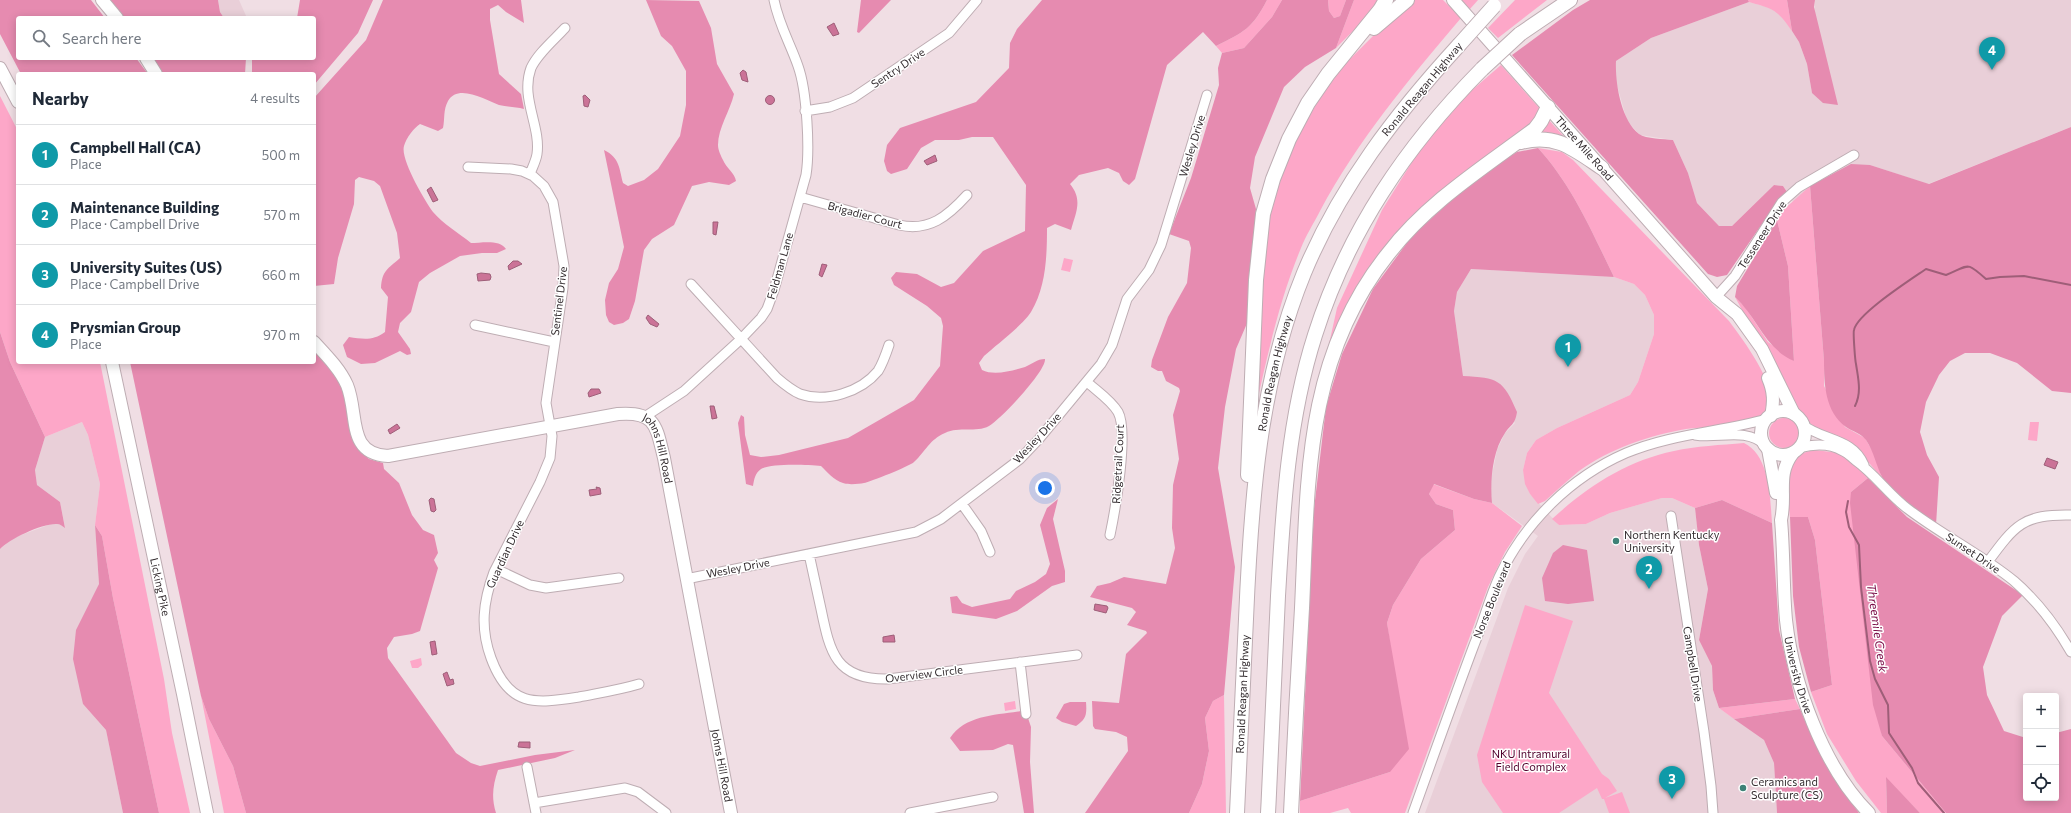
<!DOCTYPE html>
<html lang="en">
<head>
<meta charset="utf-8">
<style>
	body { margin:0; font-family:Commissioner,sans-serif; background:#f6f6f7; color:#1f2937 }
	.controls { position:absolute; right:12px; bottom:12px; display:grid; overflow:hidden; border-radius:4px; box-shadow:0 2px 10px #0003 }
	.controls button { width:36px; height:36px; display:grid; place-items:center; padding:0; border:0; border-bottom:1px solid #e0e1e3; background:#fff; color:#1f2937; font:20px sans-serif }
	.you { position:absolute; left:1045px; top:488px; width:14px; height:14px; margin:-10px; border:3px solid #fff; border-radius:50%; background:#1a73e8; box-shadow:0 0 0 6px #1a73e833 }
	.badge { display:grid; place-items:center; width:26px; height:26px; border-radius:50%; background:#b45309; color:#fff; font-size:13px; font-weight:700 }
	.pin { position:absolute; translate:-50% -33px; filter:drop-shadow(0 1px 2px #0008) }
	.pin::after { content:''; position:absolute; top:21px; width:14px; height:12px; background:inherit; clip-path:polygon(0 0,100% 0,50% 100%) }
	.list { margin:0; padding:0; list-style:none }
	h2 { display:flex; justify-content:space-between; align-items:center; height:52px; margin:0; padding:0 16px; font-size:17px }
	h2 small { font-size:13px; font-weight:400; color:#747a83 }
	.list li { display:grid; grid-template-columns:26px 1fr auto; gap:12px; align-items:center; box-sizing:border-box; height:60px; padding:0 16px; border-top:1px solid #e0e1e3 }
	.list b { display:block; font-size:15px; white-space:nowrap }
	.list p { margin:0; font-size:13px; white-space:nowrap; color:#747a83 }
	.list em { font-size:13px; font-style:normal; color:#747a83 }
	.icon { flex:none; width:22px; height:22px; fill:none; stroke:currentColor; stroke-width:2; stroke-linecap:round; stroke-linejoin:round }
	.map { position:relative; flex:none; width:2071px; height:813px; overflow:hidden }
	.search { position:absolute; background:#fff; box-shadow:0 2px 10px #0003; left:16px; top:16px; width:300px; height:44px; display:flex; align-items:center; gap:10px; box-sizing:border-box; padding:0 14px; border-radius:4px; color:#747a83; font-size:15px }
	.panel { position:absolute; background:#fff; box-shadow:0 2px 10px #0003; left:16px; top:72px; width:300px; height:292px; border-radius:4px }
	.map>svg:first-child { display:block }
</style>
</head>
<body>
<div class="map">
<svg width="2071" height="813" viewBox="0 0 2071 813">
	<rect width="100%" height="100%" fill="#f0dee4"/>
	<path fill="#e9cfd8" d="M218,0H239L247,18H224L220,12Z
		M1815,0H2071V127L1928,184L1870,165L1810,186L1793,202L1783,186L1774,185L1732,226H1719L1697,203L1688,173L1673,140L1640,135L1627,121L1615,78L1616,61L1651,38L1749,2L1774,9L1784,18L1799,42L1807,64L1812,93Z
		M1471,269L1614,277L1634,284L1645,295L1654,315V334L1638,382L1630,395L1557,428L1536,440L1527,453L1523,470L1530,494L1559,525L1586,524L1610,513L1662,498H1672L1695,508L1699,545L1708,589L1699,640L1712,666L1713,690L1719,708L1764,740L1774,763L1777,813H1425L1508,588L1525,554L1538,536L1492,503L1490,485L1497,450L1505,433L1515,423L1478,377L1463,376L1454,311L1457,292Z
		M82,422L88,435L100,484L95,525L99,584L95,595L83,704L106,730L123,813H0V549L13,538L51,524H59L65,527L60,502L37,485L35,470L45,437Z"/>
	<path fill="#fda7c8" d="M1267,0H1282L1272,17L1244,48L1222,53L1216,46C1244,32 1252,29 1267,0Z
		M1328,0H1346L1340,16L1334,18L1329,11Z
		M1354,0H1378L1372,12L1336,48Z
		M1414,0H1443L1461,18C1409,79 1358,140 1320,211C1314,223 1306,235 1301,248C1278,303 1266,362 1253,420L1263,243L1277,182L1292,146L1321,96L1346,63L1376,33Z
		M1461,0H1478L1470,9Z
		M1515,0H1547L1498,38L1488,28Z
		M1748,0H1787L1792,31C1777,9 1773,9 1749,2Z
		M1501,65L1541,110L1530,127L1420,212L1325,362L1337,308L1382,210L1422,146L1470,92Z
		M0,96L18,131V362H100L164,679L172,733L190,813H159L113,598L102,536L95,525L100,484L88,435L82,422L45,437L10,362L0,332Z
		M1547,118L1568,141L1533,135Z
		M1538,148L1562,152L1573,160L1729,321C1741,337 1779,387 1769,407C1759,429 1707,426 1686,429C1650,435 1609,449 1579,471C1567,481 1556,491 1545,501L1538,504L1530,494L1525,484L1523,470L1527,453L1536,440L1557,428L1630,395L1638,382L1654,334V315L1645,295L1634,284L1614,277C1592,232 1572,185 1538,148Z
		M1810,186L1824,361V386L1845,427L1865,438L1875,456L1882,478L1858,450L1837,436L1816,428L1805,419L1787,392L1735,297L1745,307L1768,342L1794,361L1788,266L1777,220L1781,212Z
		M1064,258L1073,260L1070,272L1061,270Z
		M1769 433a15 15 0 1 1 30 0a15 15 0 1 1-30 0Z
		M2030,422H2039L2037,441L2028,440Z
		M1744,443C1770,456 1770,497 1772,523L1722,500L1695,508L1672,498H1662L1610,513L1586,524L1559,525L1552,519C1587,487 1626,461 1674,451C1696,446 1721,445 1744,443Z
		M1815,450L1839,453L1862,471L1868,478L1851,492L1882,736L1946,813H1920L1886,778L1887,813H1881L1856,781L1827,734L1811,692L1832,685L1815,540L1808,517H1790C1787,488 1776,456 1815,450Z
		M1433,484L1474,499L1492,503L1522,526L1505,552L1488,587L1405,813H1351L1348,808L1330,813H1300V801L1390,772L1392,657L1387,623L1393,605L1421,559L1455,530L1453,510L1436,504L1429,494Z
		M1525,605L1573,621L1549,693L1602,774L1609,779L1617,791L1605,798L1622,792L1630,813H1609L1604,799H1602L1597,788L1559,813H1503L1482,782L1477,755Z
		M421,658L422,665L418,668H412L410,661Z
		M1224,695L1226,813H1189L1202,784L1209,751L1205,718L1213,701Z
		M201,696L209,719L233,766L246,813H224Z
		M1795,699L1800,709L1734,719L1719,708Z
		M1015,701L1016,709L1005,711L1004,703Z"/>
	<path fill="#e68bb0" d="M0,0H91L105,18H18V58H136L148,74H21L0,34Z
		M108,0H218L220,12L224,18H123Z
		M300,0H373L358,33L314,85V74H252V58H314V18H297Z
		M383,0H521L524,23L506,12L498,5L490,9V20L499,74L521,94L524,109C516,107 507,107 499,105C486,100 458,83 448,101C443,110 445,119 443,128L438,131L420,124C414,128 406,138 404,146C400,159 425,201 433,212C443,224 459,233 471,243C481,243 500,239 506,249L497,253H482L460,256L430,273L419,282L411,312L400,323L398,332L410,349L411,354L407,355L400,351L375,363L361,364L347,357L343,345L349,337C363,339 373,341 385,332L388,297L381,288C382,270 388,269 400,258L397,233L380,186L374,181L359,177L355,180L354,204L338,258L334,284L314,286V98L366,40Z
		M646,0L699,1L711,28L717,64L734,94C730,111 718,128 718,145C718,150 721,156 723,160C726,168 735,173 736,181L729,185L709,182L692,186L674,225L652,239L644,250L635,301L629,319L623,323L614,325L609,322L606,315L605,300L609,283L618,269L624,247L604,150C620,158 619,168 623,183L628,186L644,180L658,169L680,136L686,105V71L672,46L661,36Z
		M861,0H891L859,33L857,32Z
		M1042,0H1267C1252,29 1244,32 1216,46L1203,32L1167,65L1135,179L1129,185L1123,181L1119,173L1108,168L1079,175L1070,184C1083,200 1076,212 1071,230L1055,224L1047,228C1047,256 1046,287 1031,312C1023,325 996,345 984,356L979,363L982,370C994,376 1012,371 1025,367C1032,364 1037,359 1045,359C1046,371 1001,419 989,426C976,433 959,426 945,433C929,440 926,451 914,462C910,466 870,482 864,483C859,484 848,485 843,483C834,480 827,472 821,466C808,465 772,463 761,469C755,473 754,480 753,486L746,484L738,423L741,415L744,417L745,435L750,455L761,457L779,455L848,438L914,400L940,366L943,326L941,318L927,306L894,285L891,278L896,272L917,274L941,287L954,283L983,251L1025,231L1026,185L993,137H972L959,140H935L921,148L907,169L891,174L887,171L884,161L887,145L900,128L976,102L1009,68L1010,43L1017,29Z
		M1282,0H1328L1329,11L1334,18L1340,16L1346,0H1354L1336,48L1305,67L1284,87L1255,157L1250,188L1256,209L1248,321L1236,349L1225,407L1218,468L1235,567L1224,695L1213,701L1205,718L1209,751L1202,784L1189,813H1085L1128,751L1127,737L1116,732L1095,729L1093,726L1092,701L1119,703L1126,654L1147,633L1146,631L1127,625L1136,612L1132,608L1090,597L1097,586L1110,583L1124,577L1166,584L1175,548L1172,528L1173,485L1179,459L1173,415L1180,391L1179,388L1166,381L1162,371H1158L1151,367L1152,360L1168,317L1187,283L1191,248L1189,241L1169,234L1191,178L1219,85L1218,68L1222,53L1244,48L1272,17Z
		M1590,0H1748L1749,2L1651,38L1616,61C1615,83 1621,120 1639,134C1646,139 1664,139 1673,140L1688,173L1697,203L1719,226H1732L1774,185L1783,186L1787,192L1775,205L1727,275L1717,277L1708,274L1512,55L1573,10Z
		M1787,0H1815L1814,7L1838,105L1823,103L1812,93L1807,64L1799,42L1792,31Z
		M151,58H246L245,74H161Z
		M2071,127V393L2052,391L2017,363L1990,353H1965L1950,361L1939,375L1926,402L1920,432L1927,455L1939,477L1936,525C1925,517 1887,488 1882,477C1876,465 1874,452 1866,440C1862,434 1852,431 1846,427C1825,412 1824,384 1824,361L1810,186L1851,164L1870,165L1929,184Z
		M1538,148C1572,185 1592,232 1614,277L1471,269L1457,292L1454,311L1463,376C1498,378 1503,379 1517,412C1515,425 1511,424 1505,433C1492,452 1490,482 1492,503L1474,499L1434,484L1429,494L1436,504L1453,510L1455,530L1421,559L1393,605L1387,623L1409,749L1390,772L1300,801L1314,509L1326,407L1342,354L1373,289L1412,236L1480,174L1517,152Z
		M1777,220L1788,266L1794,361C1765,349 1757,317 1735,297L1737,286Z
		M0,332L10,362L45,437L35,470L37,485L60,502L65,528C62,526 60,524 57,524C43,523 9,539 0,549Z
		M314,349L336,376L344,390L358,449L369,459L383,463L384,469L399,483L412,515L423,530L434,535L438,553L434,560L438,568L420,631L412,634L394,637L387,648L388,658L456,753L471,763L480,766L535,755L575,750L555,758L498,770C493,785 491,797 496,813H246L233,766L209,719L201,696L130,362H314Z
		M1868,478L1907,517L2023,595L2002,616L1983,667L1987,695L2004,731L2026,738V798H2056V733L2071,729V813H1946L1882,736L1873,705L1850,503L1851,492Z
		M1058,499L1053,519L1065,571V582L1052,586L1017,611L996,619L952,613L950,597L957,596L962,603L972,607L1010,599L1016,591L1035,582L1046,574L1050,564L1040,525L1047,508Z
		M1722,500L1772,523L1779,630L1795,699L1719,708L1713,690L1712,666L1699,640L1708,589L1699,545L1695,508Z
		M1790,517H1808L1815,540L1832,685L1811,692L1799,647L1793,596Z
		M95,525L102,536L113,598L159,813H123L106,730L83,704L73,659L76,630L99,584Z
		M1563,545L1587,550L1594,601L1568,604L1545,601L1542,578L1553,553Z
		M1070,702H1086C1087,715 1086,719 1076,726L1062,722L1056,718L1064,704Z
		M1800,709C1816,748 1834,779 1859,813H1777L1774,763L1764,740L1734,719Z
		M1021,711L1024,719L1028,718L1031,727L1030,762L1034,813H1024L1013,745L1008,744L993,750L960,751L950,738C965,715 996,715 1021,711Z
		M1886,777L1920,813H1887Z"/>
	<path fill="#cb7397" stroke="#9e5e78" d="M834,23L839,34L833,36L827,27Z
		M743,70L746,72L748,82L742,80L740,73Z
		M585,95L590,100L588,107L584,106L583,96Z
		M765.5 100a4.5 4.5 0 1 1 9 0a4.5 4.5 0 1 1-9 0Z
		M935,155L937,161L927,165L924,161Z
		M431,187L438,200L433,202L427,190Z
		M713,222H718L716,235L713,234Z
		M513,261H518L522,264L509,270L508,266Z
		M822,264L827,265L822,277L819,275Z
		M481,273L490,274L491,277L490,280L478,281L477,274Z
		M648,315L659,324L657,327L650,324L646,318Z
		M591,389H599L601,393L589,397L588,393Z
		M710,406H714L717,418L712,419Z
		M397,424L400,428L390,434L388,430Z
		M2047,458L2058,462L2055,469L2044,465Z
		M596,487L600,488L601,494L590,496L589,490L597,489Z
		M431,498L434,499L436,510L434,512L431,511L429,500Z
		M1095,604L1107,606L1108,608L1106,613L1094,610Z
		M894,635L895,642H883V637Z
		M435,641L437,654L432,655L430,642Z
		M447,672L450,680L453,679L454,684L447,686L443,674Z
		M519,742H530V748L518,747Z"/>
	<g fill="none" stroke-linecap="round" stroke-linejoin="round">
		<path stroke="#9e5e78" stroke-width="2" d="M1855,406C1862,392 1858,378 1856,364C1855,360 1853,332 1854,330C1857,314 1910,280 1926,269L1946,275C1970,265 1966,261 1986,279L2000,277L2024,276L2071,285
			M1848,501L1846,512L1849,527L1859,545L1861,587L1870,661L1875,679L1888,705L1889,733L1912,768L1918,783L1944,813"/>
		<g stroke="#beadb3" stroke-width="11">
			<path id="minor" d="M805,111L830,107L853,98L949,33L977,0
				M468,167L511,169L522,171L533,176L544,186L553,202L564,266L563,288L546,403L552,436L550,458L540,482L494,572C483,602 480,628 491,658C509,707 534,704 579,697C599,693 619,690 639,684
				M530,174C532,168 536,161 537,154C541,126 520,98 531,68C538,53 554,40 565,28
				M800,197L899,225C929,232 948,216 967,195
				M691,284L777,378C784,384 791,390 800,394C826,403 861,392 878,371C883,363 886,354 889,345
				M1716,297L1735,276L1782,202L1799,187L1854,155
				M475,325L554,342
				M1087,382C1097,391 1111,400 1118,412C1129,432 1115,511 1110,535
				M646,416L684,391L741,339L761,318L767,309L774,290L806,175C810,150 807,91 798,66C790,43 779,25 774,0
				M1803,425C1824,441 1853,438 1864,465
				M1695,435C1718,439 1746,427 1765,445
				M1799,448C1814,444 1829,443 1843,451C1848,453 1851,457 1855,460C1875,474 1889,495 1908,509C1942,535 1981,554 2014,581C2036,600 2056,626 2071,652
				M962,504L981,531L990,552
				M1671,516L1704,732L1711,786L1713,813
				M809,554C813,573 817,591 821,609C830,653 836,680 888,679L1077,655
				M1987,563C2015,525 2023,514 2071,515
				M496,569L530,585L546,588L619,578
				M686,579L916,532L941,519L1020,459L1039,439L1101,364L1112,345L1127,299L1149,270L1161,245L1207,95
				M1020,662L1026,714
				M527,767L536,813
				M534,803L625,788L638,792L666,813
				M910,813L993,797
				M1413,813C1433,757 1453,701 1474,645C1483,623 1489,599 1499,577C1525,522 1571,477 1626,453C1671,434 1720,432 1767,419"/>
		</g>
		<g stroke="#beadb3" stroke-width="14">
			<g id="major">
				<path d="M102,0L117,18"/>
				<path id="s1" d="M1453,0L1716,297L1737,314L1762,349L1794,414"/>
				<path d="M146,58L156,74"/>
				<path d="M0,68L18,102"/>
				<path id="s2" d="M314,342C326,355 340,369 347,385C359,414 346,454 388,456L618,414C656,411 656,426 664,458L731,813"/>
				<path id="s3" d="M112,362L183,694L207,813"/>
				<path d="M1768,378C1774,392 1774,402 1771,416"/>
				<circle cx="1783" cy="433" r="22"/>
				<path d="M1768,449L1776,493"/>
				<path id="s4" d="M1793,453C1776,475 1787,494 1781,520C1784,553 1783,587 1786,620C1793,683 1823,767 1869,813"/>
			</g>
		</g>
		<g stroke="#beadb3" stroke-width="16">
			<g id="highway">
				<path d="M1374,28L1407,0"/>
				<path d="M1520,34L1570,0"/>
				<path d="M1521,142C1556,133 1574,149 1602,168"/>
				<path d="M1248,475L1256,280L1263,214L1273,179L1289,139L1308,103L1328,74L1380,10L1386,0"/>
				<path id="s5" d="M1237,813C1240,748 1243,683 1246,619C1251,501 1259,383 1304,273C1340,186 1396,114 1459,45"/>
				<path d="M1268,813C1272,741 1275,669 1278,596C1283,509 1288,419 1315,335C1348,231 1406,146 1482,69"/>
				<path d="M1291,813C1294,745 1298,676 1302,608C1308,481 1304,359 1388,254C1428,202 1483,168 1535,129L1541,121L1548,107"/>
			</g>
		</g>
		<use href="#minor" stroke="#fff" stroke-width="9"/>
		<use href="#major" stroke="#fff" stroke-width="12"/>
		<use href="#highway" stroke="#fff" stroke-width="14"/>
		<g stroke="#beadb3" stroke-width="16" stroke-linecap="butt">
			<path id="highway-bridge" d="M1459,45L1494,6
				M1482,69L1520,34"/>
		</g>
		<use href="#highway-bridge" stroke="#fff" stroke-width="14"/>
	</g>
	<g fill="#3e8277" stroke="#fff" stroke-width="1.5">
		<circle cx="1616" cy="541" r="4"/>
		<circle cx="1743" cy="788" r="4"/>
	</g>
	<g text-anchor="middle" stroke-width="3" stroke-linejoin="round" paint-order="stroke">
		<g font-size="11" fill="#342d30" stroke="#fff">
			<text transform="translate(898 68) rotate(-34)" y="4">Sentry Drive</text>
			<text transform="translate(1422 89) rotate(-50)" y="4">Ronald Reagan Highway</text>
			<text transform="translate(1192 146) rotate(-73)" y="4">Wesley Drive</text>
			<text dy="4" stroke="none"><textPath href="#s1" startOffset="198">Three Mile Road</textPath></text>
			<text transform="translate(865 215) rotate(15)" y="4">Brigadier Court</text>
			<text transform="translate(1762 235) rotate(-57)" y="4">Tesseneer Drive</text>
			<text transform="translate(780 266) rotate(-74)" y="4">Feldman Lane</text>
			<text transform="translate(559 301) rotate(-83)" y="4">Sentinel Drive</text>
			<text dy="4" stroke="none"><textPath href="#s5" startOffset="442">Ronald Reagan Highway</textPath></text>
			<text transform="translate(1037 438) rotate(-47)" y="4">Wesley Drive</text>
			<text dy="4" stroke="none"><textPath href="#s2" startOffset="442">Johns Hill Road</textPath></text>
			<text transform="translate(1118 464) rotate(-87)" y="4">Ridgetrail Court</text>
			<text transform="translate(1973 553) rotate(34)" y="4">Sunset Drive</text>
			<text transform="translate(505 554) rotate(-65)" y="4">Guardian Drive</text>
			<text transform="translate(738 568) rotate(-11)" y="4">Wesley Drive</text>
			<text dy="4" stroke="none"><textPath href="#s3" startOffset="230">Licking Pike</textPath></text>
			<text transform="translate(1492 600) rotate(-68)" y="4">Norse Boulevard</text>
			<text transform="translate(1693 664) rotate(81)" y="4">Campbell Drive</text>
			<text transform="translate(924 674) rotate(-7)" y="4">Overview Circle</text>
			<text dy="4" stroke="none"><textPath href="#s4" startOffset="226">University Drive</textPath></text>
			<text dy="4" stroke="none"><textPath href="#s5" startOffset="119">Ronald Reagan Highway</textPath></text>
			<text dy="4" stroke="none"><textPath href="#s2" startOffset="766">Johns Hill Road</textPath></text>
		</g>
		<g font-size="11" fill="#342d30" stroke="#fff" text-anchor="start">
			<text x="1624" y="539">Northern Kentucky<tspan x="1624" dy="13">University</tspan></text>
			<text x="1751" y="786">Ceramics and<tspan x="1751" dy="13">Sculpture (CS)</tspan></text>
		</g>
		<g font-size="11" fill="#50002c" stroke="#fff">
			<text x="1531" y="758">NKU Intramural<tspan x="1531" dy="13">Field Complex</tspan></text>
		</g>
		<g font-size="12" font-style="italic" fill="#7b0f49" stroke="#fff">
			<text transform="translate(1877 628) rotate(82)" y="4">Threemile Creek</text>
		</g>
	</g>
</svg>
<div class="controls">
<button>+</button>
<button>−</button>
<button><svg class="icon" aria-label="locate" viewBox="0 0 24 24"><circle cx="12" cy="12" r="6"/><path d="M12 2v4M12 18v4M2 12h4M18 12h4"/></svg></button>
</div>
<div class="you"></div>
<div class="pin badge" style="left:1568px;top:367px;background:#0f9aa8">1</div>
<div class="pin badge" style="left:1649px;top:589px;background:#0f9aa8">2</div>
<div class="pin badge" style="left:1672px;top:799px;background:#0f9aa8">3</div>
<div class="pin badge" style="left:1992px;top:70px;background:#0f9aa8">4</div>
<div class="search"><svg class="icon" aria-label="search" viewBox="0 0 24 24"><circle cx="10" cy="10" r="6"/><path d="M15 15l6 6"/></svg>Search here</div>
<section class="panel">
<h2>Nearby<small>4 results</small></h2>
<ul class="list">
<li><span class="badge" style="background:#0f9aa8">1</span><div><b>Campbell Hall (CA)</b><p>Place</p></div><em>500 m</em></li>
<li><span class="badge" style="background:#0f9aa8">2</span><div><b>Maintenance Building</b><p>Place · Campbell Drive</p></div><em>570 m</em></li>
<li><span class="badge" style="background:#0f9aa8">3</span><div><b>University Suites (US)</b><p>Place · Campbell Drive</p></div><em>660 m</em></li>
<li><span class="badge" style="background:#0f9aa8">4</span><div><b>Prysmian Group</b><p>Place</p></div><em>970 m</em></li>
</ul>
</section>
</div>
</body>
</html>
